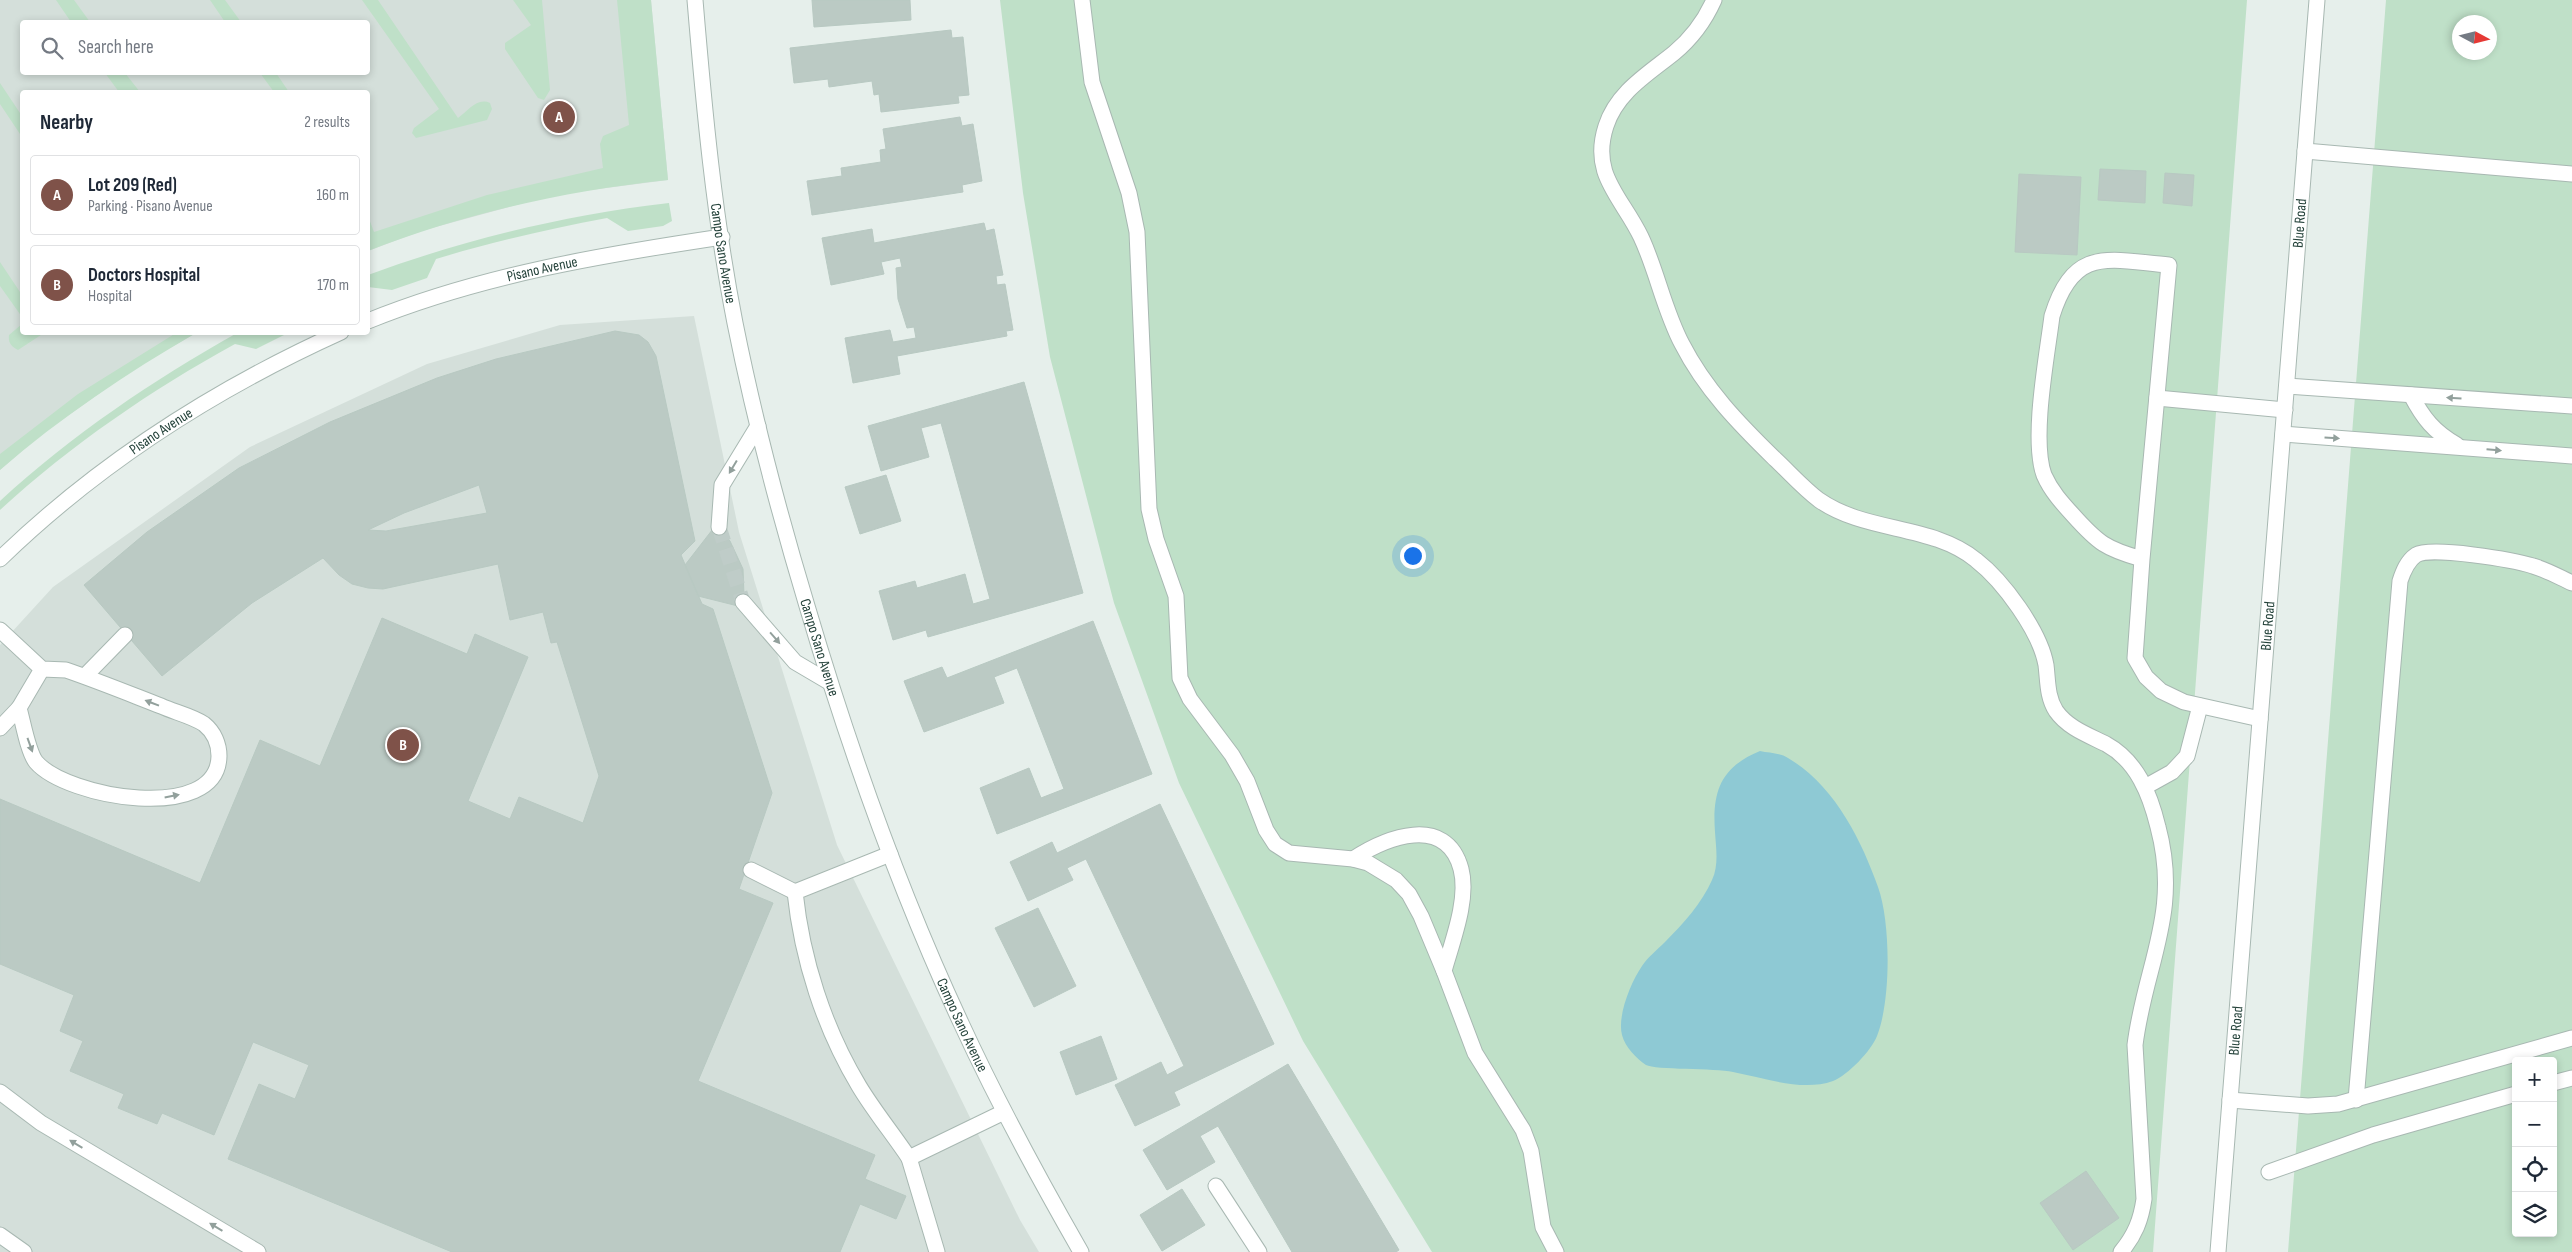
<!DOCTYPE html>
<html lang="en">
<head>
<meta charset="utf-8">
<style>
	body { margin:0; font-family:"Sofia Sans Condensed",sans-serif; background:#f6f6f7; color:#1f2937 }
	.controls { position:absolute; right:15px; bottom:15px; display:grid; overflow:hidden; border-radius:5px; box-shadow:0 2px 8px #0003 }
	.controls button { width:45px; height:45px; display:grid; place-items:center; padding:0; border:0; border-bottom:1px solid #e0e1e3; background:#fff; color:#1f2937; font:25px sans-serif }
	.compass { position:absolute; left:2452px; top:15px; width:45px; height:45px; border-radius:50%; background:#fff; box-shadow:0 2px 8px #0003; rotate:97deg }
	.you { position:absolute; left:1412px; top:555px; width:18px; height:18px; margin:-12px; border:4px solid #fff; border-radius:50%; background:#1a73e8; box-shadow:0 0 0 8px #1a73e833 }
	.badge { display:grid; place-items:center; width:32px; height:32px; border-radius:50%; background:#7f5249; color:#fff; font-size:16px; font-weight:700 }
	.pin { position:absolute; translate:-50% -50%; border:2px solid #fff; box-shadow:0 1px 5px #0006 }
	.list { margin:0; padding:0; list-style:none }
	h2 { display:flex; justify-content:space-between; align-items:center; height:65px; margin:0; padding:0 20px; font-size:21px }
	h2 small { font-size:16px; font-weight:400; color:#747a83 }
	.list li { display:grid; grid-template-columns:32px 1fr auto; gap:15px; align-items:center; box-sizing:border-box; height:80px; margin:0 10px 10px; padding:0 10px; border:1px solid #e0e1e3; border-radius:5px }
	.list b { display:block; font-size:19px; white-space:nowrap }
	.list p { margin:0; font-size:16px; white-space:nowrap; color:#747a83 }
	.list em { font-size:16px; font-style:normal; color:#747a83 }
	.icon { flex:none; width:28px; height:28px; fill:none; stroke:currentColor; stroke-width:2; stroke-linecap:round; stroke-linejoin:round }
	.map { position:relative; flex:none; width:2572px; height:1252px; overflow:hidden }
	.search { position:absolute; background:#fff; box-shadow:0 2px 8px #0003; left:20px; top:20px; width:350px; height:55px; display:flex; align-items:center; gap:12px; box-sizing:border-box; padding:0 18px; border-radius:5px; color:#747a83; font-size:19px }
	.panel { position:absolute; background:#fff; box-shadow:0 2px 8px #0003; left:20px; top:90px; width:350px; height:245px; border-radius:5px }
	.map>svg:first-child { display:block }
</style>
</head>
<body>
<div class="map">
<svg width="2572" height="1252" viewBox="0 0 2572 1252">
	<rect width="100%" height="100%" fill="#e6efeb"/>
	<path fill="#d4dfda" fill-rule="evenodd" d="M0,0H651L668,180L575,192L531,201L421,231L368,251V92H22V332L196,333L135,368L38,437L0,470ZM22,22H368V72H22Z
		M694,316L739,532L837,845L1020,1220L1039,1252H0V645L53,587L250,447L427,364L560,325Z"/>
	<path fill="#bfe0c8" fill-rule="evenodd" d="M56,0H74L90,22H71Z
		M210,0H225L241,22H225Z
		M362,0H378L458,118C468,111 477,97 490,103L492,109L487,120L416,138L412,133L414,128L439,109Z
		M513,0H542L550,90L544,100L538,98L505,49V43L531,25Z
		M617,0H651L668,180C565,191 465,213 368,251V216L374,232L487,195L603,168L600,144L603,136L629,125Z
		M1000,0H2247L2153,1252H1432L1303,1041L1179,783L1114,603L1050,357L1023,193Z
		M2386,0H2572V1252H2288ZM2460,22H2490V52H2460ZM2516,1061H2553V1233H2516Z
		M105,73H125L140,92H119Z
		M260,73H276L289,92H274Z
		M0,83L22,116V137L0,104Z
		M669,203L672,221L663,226L628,231L607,218C549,229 492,242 436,259L427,278L392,290L368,287V275C466,239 565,215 669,203Z
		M0,262L22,295V317L0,286Z
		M22,324V332L44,333L18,350C11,346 8,343 9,335Z
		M176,333H196C127,373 61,417 0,470V454L78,394Z
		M237,333H288L256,349L235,344C151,390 71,445 0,510V501C73,434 152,381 237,333Z"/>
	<path fill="#8ec9d4" d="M1760,751C1769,753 1781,753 1788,758C1834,785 1861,839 1878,887C1891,923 1891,1001 1877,1036C1871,1051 1848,1075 1833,1081C1802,1092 1765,1078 1733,1072C1715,1068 1655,1070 1646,1065C1637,1059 1625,1047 1622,1035C1617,1016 1631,982 1642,966C1648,957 1657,950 1665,942C1683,924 1702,903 1712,880C1719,865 1716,848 1715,832C1712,791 1721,767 1760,751Z"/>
	<path fill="#bbcac4" stroke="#b8c9c2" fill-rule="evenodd" d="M812,0H910L911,20L814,27Z
		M951,30L952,38L963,37L969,95L958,96L959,103L881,112L879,94L874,95L872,81L829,87L828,79L794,83L790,48Z
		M960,117L962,126L973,124L982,181L962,185L963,192L812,215L807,181L842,176L841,168L881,162L880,150L886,149L883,129Z
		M2100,169L2146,171L2145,203L2098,200Z
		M2165,173L2194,175L2192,206L2163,203Z
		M2019,174L2081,177L2077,255L2015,252Z
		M984,223L986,231L994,229L1003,275L996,276L997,285L1005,284L1013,330L1006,331L1007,336L897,356L900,374L853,383L845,338L890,330L893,342L916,338L914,327L907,328L898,299L896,268L902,267L900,258L881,262L884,274L831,285L822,238L872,229L874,243Z
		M615,331L639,335L648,342L656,356L695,541L681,555L702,604L713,609L772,793L739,889L773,903L698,1081L875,1155L865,1179L906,1196L896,1219L860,1204L840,1252H452L228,1159L259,1084L295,1099L309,1065L253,1042L214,1135L162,1113L157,1124L118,1108L124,1094L70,1071L83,1041L60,1031L74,995L0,964V799L200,883L260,740L320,766L382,618L467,654L475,634L528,657L468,801L510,819L519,797L583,823L599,776L557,642L551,643L543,612L510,620L498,564L383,589L368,588L352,584L339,575L323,558L252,603L162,676L84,585L147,532L239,468L330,422L437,378L496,359ZM479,485L487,513L386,531L368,530L404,513Z
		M1024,382L1083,593L928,637L926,630L893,640L879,591L915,581L917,588L965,574L973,604L990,599L941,423L921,428L929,457L881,471L868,426Z
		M886,475L901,521L860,534L845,487Z
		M716,525L730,541L743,569L744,596L742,607L698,596L685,565Z
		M1093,621L1152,774L997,834L980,788L1029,768L1041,798L1064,789L1017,668L994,677L1004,703L924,732L904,681L942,667L947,678Z
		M1160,804L1274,1044L1174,1092L1180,1105L1135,1126L1115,1085L1161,1062L1167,1075L1184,1066L1086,859L1067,868L1073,880L1028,901L1010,862L1052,842L1057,853Z
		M1038,908L1076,986L1034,1007L995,928Z
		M1101,1036L1117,1079L1076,1095L1060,1052Z
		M1288,1064L1399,1250L1396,1252H1292L1218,1126L1200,1136L1215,1162L1167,1190L1143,1150Z
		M2086,1171L2119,1218L2073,1250L2040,1203Z
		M1182,1189L1205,1225L1162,1251L1140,1215Z"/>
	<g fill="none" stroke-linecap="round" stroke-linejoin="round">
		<path stroke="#bfccc8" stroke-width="15" stroke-dasharray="15 8" stroke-linecap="butt" d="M719,527L743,602"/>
		<g stroke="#a8b8b2" stroke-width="17">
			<g id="minor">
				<path id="s1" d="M695,0C704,108 714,216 735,323C754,418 779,513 807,606C849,748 898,888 961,1023C997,1101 1038,1177 1081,1252"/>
				<path d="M1082,0L1092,82L1129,193L1137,232L1149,509L1156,539L1176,596L1180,678L1190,699L1232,755L1247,781L1266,830L1275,844L1289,853L1353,859L1368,863L1396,880L1409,894L1421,916L1444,971L1475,1053L1523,1130L1531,1151L1543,1227L1556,1252"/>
				<path d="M1714,0C1705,20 1691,39 1674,53C1648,74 1617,92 1606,126C1590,175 1622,197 1641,237C1657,271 1664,310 1682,344C1705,389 1739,424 1775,459C1789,472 1803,488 1819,500C1866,533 1932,524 1976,560C2003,581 2040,631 2046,665C2048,681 2047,697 2056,711C2068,728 2088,735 2106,744C2137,761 2150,794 2158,827C2181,913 2145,964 2135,1045L2144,1199C2141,1220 2135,1235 2121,1252"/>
				<path d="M2305,151L2572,174"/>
				<path id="s2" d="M368,321C481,275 602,255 722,237"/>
				<path d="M2287,386L2572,406"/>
				<path d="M2411,395C2423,418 2434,432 2457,445"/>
				<path d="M2157,398L2285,410"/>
				<path d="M2283,434L2572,456"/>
				<path d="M719,527L722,485L758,426"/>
				<path id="s3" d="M0,559C99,463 215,389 341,332"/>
				<path d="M2142,559C2106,549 2098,543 2073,515C2062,503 2051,491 2044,475C2031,439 2047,356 2052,316C2074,245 2109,260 2169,265L2142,559L2135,658L2146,677L2161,691L2184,702L2260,719"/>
				<path d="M743,602L795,662L829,682"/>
				<path d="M0,630L42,669L66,670C98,681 130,694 161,706C174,712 192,716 204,724C214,732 219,744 219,756C218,824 67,798 36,762C28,752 23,722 19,708L42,669"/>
				<path d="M85,676L125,635"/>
				<path d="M0,728L19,708"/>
				<path d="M2145,787L2172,772L2187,756L2200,706"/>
				<path d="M890,854L795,892C802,959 824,1028 859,1086C874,1111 893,1134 909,1158"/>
				<path d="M1353,859C1385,838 1446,813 1461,869C1469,899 1452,942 1444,971"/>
				<path d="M751,870L795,892"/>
				<path d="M2553,1083L2572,1078"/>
				<path d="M0,1092L41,1123L258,1252"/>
				<path d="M2230,1100L2308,1106L2338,1104L2572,1038"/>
				<path d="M2356,1100L2400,581C2403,572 2407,561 2416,555C2431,546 2514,560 2533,566C2547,570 2559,577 2572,583"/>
				<path d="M2269,1172L2373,1135L2516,1094"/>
				<path d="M1216,1186L1259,1252"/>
				<path d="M0,1235L24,1252"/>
				<path d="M937,1252L909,1158L1004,1112"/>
				<path id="s4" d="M2218,1252L2317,0"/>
			</g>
		</g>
		<use href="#minor" stroke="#fff" stroke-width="15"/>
	</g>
	<defs><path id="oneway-solid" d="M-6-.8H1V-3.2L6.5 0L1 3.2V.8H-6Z" transform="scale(1.25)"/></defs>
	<g fill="#92a09c">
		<use href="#oneway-solid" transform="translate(2454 398) rotate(-176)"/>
		<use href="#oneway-solid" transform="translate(2332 438) rotate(4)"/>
		<use href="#oneway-solid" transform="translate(2494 450) rotate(5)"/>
		<use href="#oneway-solid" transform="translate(733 467) rotate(121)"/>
		<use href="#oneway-solid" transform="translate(775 638) rotate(49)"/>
		<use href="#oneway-solid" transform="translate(152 703) rotate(-159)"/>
		<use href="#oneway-solid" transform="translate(30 745) rotate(70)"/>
		<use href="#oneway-solid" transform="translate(172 796) rotate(-11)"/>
		<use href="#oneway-solid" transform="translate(76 1144) rotate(-149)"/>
		<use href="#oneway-solid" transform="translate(216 1227) rotate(-149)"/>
	</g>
	<g text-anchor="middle" stroke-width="4" stroke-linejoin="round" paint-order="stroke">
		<g font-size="15" fill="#24423a" stroke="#f7fbf9">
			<text dy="5" stroke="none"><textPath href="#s4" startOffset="1032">Blue Road</textPath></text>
			<text dy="5" stroke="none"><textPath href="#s1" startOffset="255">Campo Sano Avenue</textPath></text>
			<text dy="5" stroke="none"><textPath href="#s2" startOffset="182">Pisano Avenue</textPath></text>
			<text dy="5" stroke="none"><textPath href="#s3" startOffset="206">Pisano Avenue</textPath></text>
			<text dy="5" stroke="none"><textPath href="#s4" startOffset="628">Blue Road</textPath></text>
			<text dy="5" stroke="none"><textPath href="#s1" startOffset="661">Campo Sano Avenue</textPath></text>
			<text dy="5" stroke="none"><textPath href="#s1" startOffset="1065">Campo Sano Avenue</textPath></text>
			<text dy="5" stroke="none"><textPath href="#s4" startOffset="222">Blue Road</textPath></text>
		</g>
	</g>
</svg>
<div class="controls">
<button>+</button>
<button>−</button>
<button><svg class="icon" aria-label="locate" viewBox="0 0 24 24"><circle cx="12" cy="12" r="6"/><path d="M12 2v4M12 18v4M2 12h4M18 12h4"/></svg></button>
<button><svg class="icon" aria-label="layers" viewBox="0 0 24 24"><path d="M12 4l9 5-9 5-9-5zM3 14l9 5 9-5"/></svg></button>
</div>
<svg class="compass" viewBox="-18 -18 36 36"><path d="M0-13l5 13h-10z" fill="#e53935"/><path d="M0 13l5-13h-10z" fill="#747a83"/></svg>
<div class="you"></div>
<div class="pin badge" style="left:559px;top:117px">A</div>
<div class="pin badge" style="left:403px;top:745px">B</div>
<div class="search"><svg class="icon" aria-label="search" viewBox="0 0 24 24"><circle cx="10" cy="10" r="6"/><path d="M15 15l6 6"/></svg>Search here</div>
<section class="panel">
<h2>Nearby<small>2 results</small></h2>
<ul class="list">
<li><span class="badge">A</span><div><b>Lot 209 (Red)</b><p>Parking · Pisano Avenue</p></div><em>160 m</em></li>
<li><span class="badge">B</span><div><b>Doctors Hospital</b><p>Hospital</p></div><em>170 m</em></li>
</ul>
</section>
</div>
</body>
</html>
